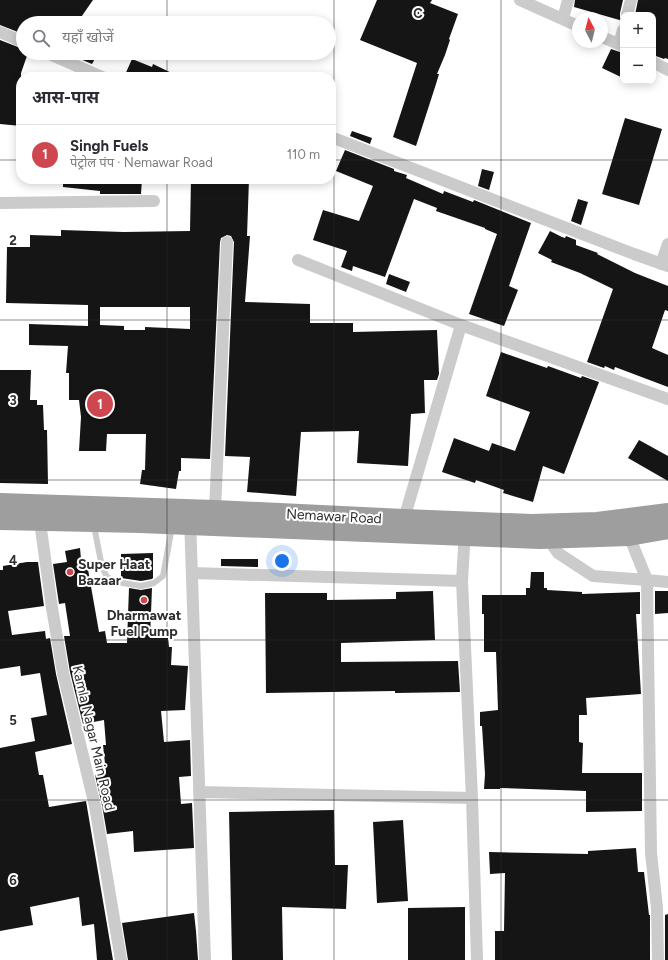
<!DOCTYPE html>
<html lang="hi">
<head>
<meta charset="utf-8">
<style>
	body { margin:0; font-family:Figtree,"Noto Sans Devanagari",sans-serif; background:#f2f2f3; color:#2b2b33 }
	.controls { position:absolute; right:12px; top:12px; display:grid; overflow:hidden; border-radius:8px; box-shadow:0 2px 10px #0003 }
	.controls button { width:36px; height:36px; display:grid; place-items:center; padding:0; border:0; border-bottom:1px solid #e1e1e2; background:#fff; color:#2b2b33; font:20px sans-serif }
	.compass { position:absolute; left:572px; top:12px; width:36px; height:36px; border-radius:50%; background:#fff; box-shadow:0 2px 10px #0003; rotate:353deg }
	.you { position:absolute; left:282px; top:561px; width:14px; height:14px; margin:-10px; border:3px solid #fff; border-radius:50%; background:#1a73e8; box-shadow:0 0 0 6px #1a73e833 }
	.badge { display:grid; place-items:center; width:26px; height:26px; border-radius:50%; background:#cf474e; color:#fff; font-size:13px; font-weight:700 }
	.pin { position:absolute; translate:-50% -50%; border:2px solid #fff; box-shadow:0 1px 4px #0006 }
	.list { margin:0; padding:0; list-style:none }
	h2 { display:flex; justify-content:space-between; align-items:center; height:52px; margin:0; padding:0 16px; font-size:17px }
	h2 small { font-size:13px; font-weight:400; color:#7c7c81 }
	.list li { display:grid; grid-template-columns:26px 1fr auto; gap:12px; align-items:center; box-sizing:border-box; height:60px; padding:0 16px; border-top:1px solid #e1e1e2 }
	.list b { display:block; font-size:15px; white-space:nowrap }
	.list p { margin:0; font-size:13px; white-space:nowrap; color:#7c7c81 }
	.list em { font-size:13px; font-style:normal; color:#7c7c81 }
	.icon { flex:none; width:22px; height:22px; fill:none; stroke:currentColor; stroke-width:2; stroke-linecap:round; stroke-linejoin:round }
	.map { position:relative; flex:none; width:668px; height:960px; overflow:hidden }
	.search { position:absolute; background:#fff; box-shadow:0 2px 10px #0003; left:16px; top:16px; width:320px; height:44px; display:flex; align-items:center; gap:10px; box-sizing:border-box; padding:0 14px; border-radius:22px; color:#7c7c81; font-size:15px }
	.panel { position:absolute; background:#fff; box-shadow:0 2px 10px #0003; left:16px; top:72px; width:320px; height:112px; border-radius:16px }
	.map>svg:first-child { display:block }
</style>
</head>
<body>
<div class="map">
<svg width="668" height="960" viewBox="0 0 668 960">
	<rect width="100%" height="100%" fill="#fff"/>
	<path fill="#151515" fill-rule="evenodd" d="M0,0H93L77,23H23V34L0,25Z
		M377,0H432L430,3L458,14L449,39L450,40L445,55L437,74H439L436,84L416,146L393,137L417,63L360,40Z
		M575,0H623L620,13V17L623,21L574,7Z
		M638,0H668V59L665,58L664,59L653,55V15H635Z
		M0,40L23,49V53H28L21,73V126L0,124Z
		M611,49L623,53V78L602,68Z
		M66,53H98L92,64Z
		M132,59L152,67L153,64L180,77H124Z
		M625,118L662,129L639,205L602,194Z
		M352,131L372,138L370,144L350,136Z
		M345,150L394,169V171L407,175L406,178L443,194L444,191L473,202L474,200L531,223L509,286L518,290L504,326L469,314L497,234L485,229V228L436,211L437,208L414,199L385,277L353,266L352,271L341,267L347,251L313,240L323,210L359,221L373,186L336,171Z
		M482,169L494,172L489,190L478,186Z
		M63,179H142L141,194H100V191L63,187Z
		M191,179H249L247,236H250L245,302L310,304V323H353V332L437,330L439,374L437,380H424L425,413L411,414L408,466L357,463L359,431L301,432L296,496L247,492L250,457L225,456L234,242L231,236L227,235L221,238L220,242L210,459L181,458V471H179L176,489L140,484L142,470H145L146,434H107L106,451H79L81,417L79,400H69V373H66L68,346L29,345V324L88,326V305L6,303L7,247H30V235L61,236V230L124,232L190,231ZM100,307H190V329L145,327V330H124V326L100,325Z
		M578,199L588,202L581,225L571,221Z
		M550,231L562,237L565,238L566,236L576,240V245L598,253L597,254L635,273L668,286V311L665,310L652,348L668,355V387L615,367L614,370L605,366L604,368L587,362L613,289L580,273L551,262L552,260L538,253Z
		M389,274L410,282L406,292L386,284Z
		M501,352L547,368L548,366L581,378L582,376L599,382L564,474L543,466L533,502L503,493L504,490L476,480L475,483L442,472L454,438L489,451L492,443L515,451L530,412L486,396Z
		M0,370H31L30,400H37V405H43L44,430H47L48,484L0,483Z
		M639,440L668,456V481L628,458Z
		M80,548L81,559L86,558L99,632L105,631L107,643H127L129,588L141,590L152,588L150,638L168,637L169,647H172L171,665L188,666L185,710L161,711L164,742L190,740L191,776L179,777L181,804L192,803L194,848L134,852L133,831L107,834L102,805L95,775L106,773L103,745H106L104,720L83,724L70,672L64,636H70L65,603L59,604L53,564L67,562L65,551Z
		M153,553V578L152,579L141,581L121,578V554Z
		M221,559H258V567L221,566Z
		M27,562H38L44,606L8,611L12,635L45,631L46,639L50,638L56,674L72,744L35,752L39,775H43L49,807L86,801L113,960H97L94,924L82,926L79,897L30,907L33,925L0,931V748L35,741L31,718L47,715L40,673L21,676L20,666L0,669V570H3V566Z
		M531,572H544V588H547V590L582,592V594L640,592V614H636L641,694L586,698L587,715H579V742L583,743L582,773H642V811L586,812V791L500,788V789H484L485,774L482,726H480V712L498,710L496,652H484V614H482V595H526V588H530Z
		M433,591L435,640L341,643V662L458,661L460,692L395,693V691L266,693L265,593H327V600L396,599V592Z
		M655,591H668V613L655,614Z
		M334,810L335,865H348L346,909L282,907L283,960H232L229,812Z
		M403,820L408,901L377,903L373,822Z
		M636,848L638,872H644L649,915H650V960H495V931H504L505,873L490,874L489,852L588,854V851Z
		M465,907V960H408V908Z
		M194,913L196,931L198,960H128L122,923Z
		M668,914V960H665V915Z"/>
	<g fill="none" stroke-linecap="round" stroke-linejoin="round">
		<path stroke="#cbcbcb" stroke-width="6" d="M94,526L102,567L107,577L117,582L141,586L154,583L163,576L172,527"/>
		<path stroke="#cbcbcb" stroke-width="12" d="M520,0L578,26
			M627,15L631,0
			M563,19L568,0
			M0,32L23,42
			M602,37L623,46
			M619,44L623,30
			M47,53L102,77
			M653,62L668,70
			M331,137L634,254L668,266
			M0,203L154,201
			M298,260L461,325L668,399
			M661,264L668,244
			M215,510L227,242
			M190,518L205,960
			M404,519L461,325
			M40,522L52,608L63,673L95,806L121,960
			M465,530L462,581L472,798L477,960
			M627,531L647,580L668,582
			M547,535L548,539L558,553L593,576L647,580L651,853L657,908L658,960
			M192,573L462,581
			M199,792L472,798"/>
		<path stroke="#9e9e9e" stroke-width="20" d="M0,503L215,510L404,519L532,524L597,522L668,513
			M0,520L140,523L540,539L629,536L668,529"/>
	</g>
	<path fill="none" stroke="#2e2e2e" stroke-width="1" stroke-opacity="0.55" d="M167,0V23M334,0V960M501,0V960M167,53V77M0,160H21M331,160H668M167,179V960M0,320H668M0,480H668M0,640H668M0,800H668"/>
	<g fill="#cf474e" stroke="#fff" stroke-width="1.5">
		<circle cx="70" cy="572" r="4"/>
		<circle cx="144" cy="600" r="4"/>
	</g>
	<g text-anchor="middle" stroke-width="4" stroke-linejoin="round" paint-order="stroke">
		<g font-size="14" fill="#2e2e2e" stroke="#fff">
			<text transform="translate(334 516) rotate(3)" y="5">Nemawar Road</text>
			<text transform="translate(94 738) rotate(77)" y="5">Kamla Nagar Main Road</text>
		</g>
		<g font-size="14" font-weight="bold" fill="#2e2e2e" stroke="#fff" text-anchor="start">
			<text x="78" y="569">Super Haat<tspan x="78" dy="16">Bazaar</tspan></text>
			<text x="144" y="620" text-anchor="middle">Dharmawat<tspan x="144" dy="16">Fuel Pump</tspan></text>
		</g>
	</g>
	<g font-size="13" text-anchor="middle" font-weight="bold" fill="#2e2e2e" stroke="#fff" stroke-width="4" stroke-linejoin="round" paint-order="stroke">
		<text x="418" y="18">C</text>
		<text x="13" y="245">2</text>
		<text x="13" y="405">3</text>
		<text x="13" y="565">4</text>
		<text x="13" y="725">5</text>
		<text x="13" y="885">6</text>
	</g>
</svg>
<div class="controls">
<button>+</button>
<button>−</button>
</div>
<svg class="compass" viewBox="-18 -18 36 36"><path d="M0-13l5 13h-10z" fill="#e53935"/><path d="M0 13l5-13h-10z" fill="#7c7c81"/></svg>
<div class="you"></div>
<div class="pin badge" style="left:100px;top:404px">1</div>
<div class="search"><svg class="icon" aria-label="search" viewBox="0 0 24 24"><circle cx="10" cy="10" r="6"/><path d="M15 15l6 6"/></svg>यहाँ खोजें</div>
<section class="panel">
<h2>आस-पास<small></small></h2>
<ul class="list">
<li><span class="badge">1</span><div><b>Singh Fuels</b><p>पेट्रोल पंप · Nemawar Road</p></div><em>110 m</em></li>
</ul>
</section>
</div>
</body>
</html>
